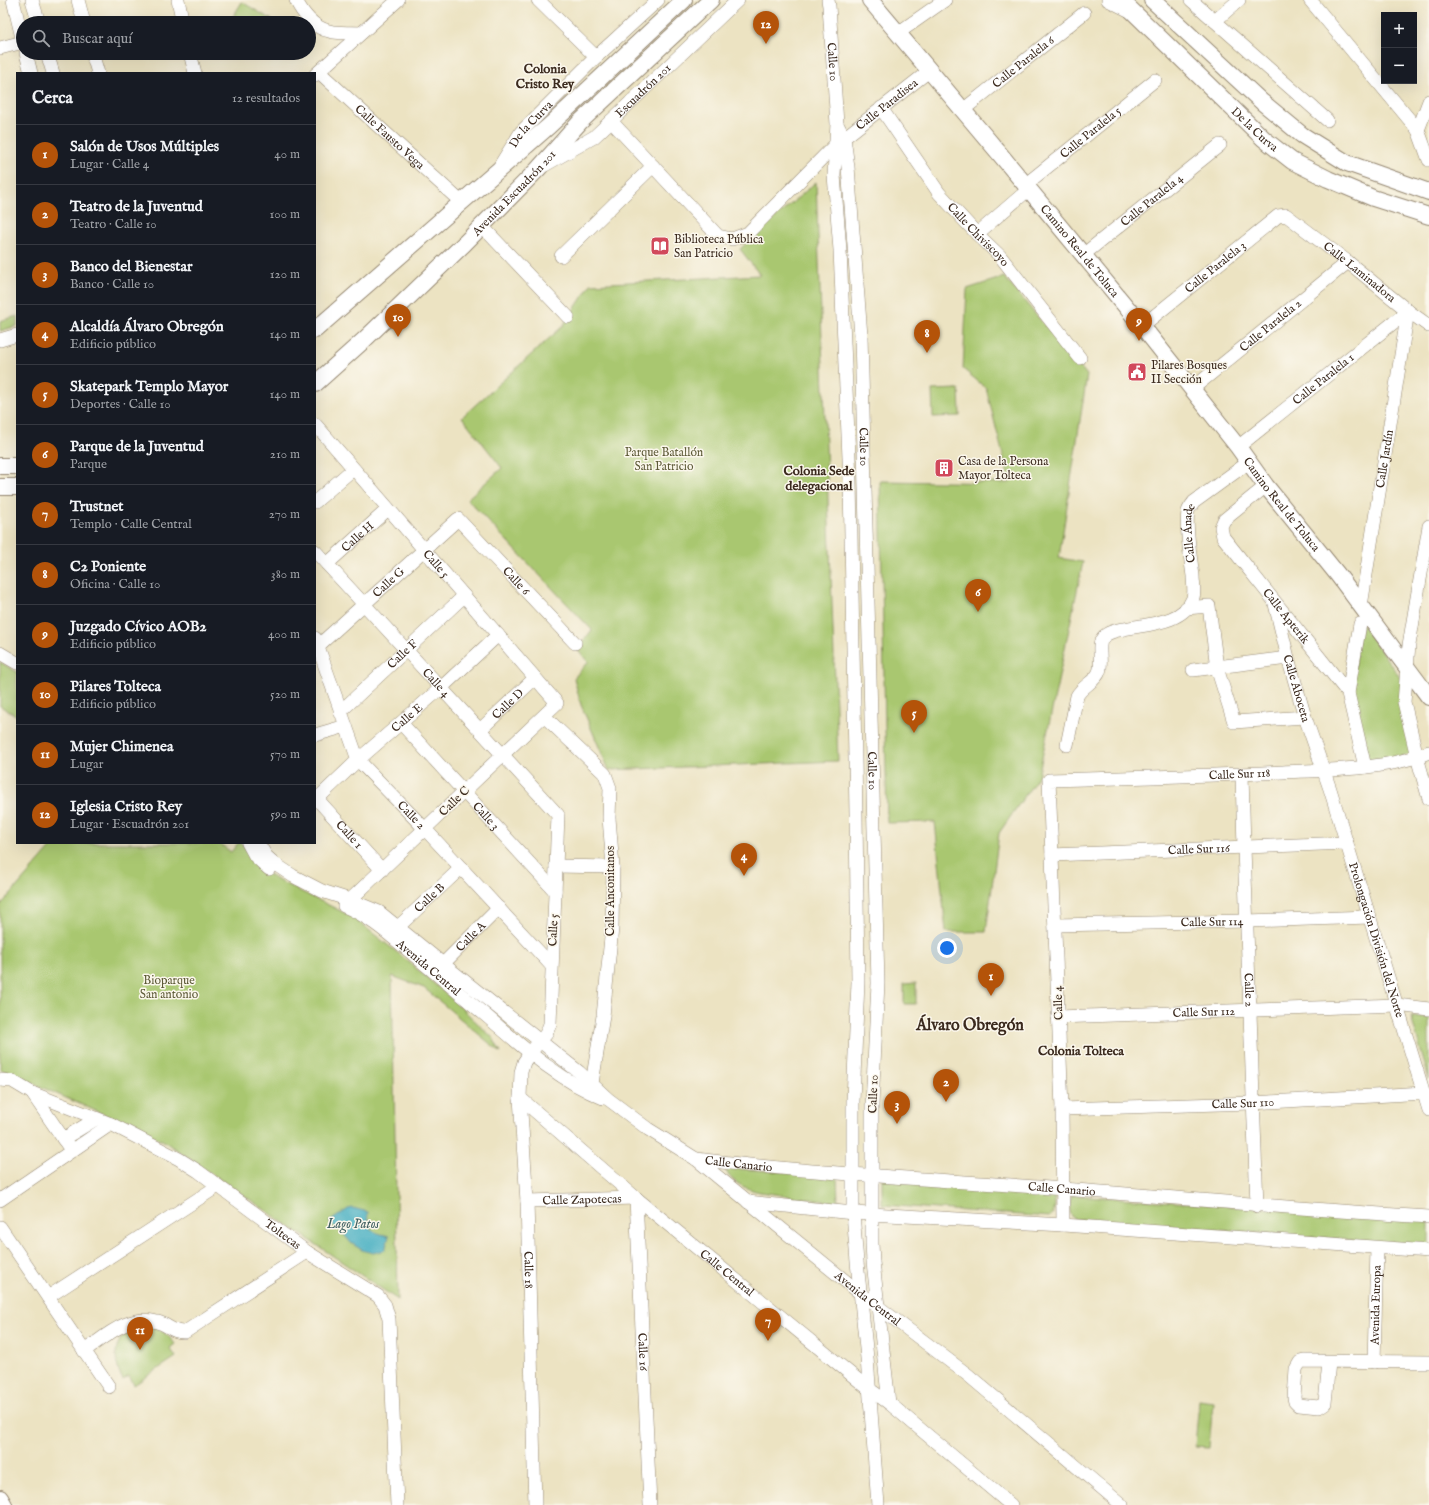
<!DOCTYPE html>
<html lang="es">
<head>
<meta charset="utf-8">
<style>
	body { margin:0; font-family:"IM FELL English",serif; background:#242831; color:#f1f3f6 }
	.controls { position:absolute; right:12px; top:12px; display:grid; overflow:hidden; border-radius:0px; box-shadow:0 4px 16px #0002 }
	.controls button { width:36px; height:36px; display:grid; place-items:center; padding:0; border:0; border-bottom:1px solid #363941; background:#171b24; color:#f1f3f6; font:20px sans-serif }
	.you { position:absolute; left:947px; top:948px; width:14px; height:14px; margin:-10px; border:3px solid #fff; border-radius:50%; background:#1a73e8; box-shadow:0 0 0 6px #1a73e833 }
	.badge { display:grid; place-items:center; width:26px; height:26px; border-radius:50%; background:#b45309; color:#fff; font-size:13px; font-weight:700 }
	.pin { position:absolute; translate:-50% -33px; filter:drop-shadow(0 1px 2px #0008) }
	.pin::after { content:''; position:absolute; top:21px; width:14px; height:12px; background:inherit; clip-path:polygon(0 0,100% 0,50% 100%) }
	.list { margin:0; padding:0; list-style:none }
	h2 { display:flex; justify-content:space-between; align-items:center; height:52px; margin:0; padding:0 16px; font-size:17px }
	h2 small { font-size:13px; font-weight:400; color:#9ea1a6 }
	.list li { display:grid; grid-template-columns:26px 1fr auto; gap:12px; align-items:center; box-sizing:border-box; height:60px; padding:0 16px; border-top:1px solid #363941 }
	.list b { display:block; font-size:15px; white-space:nowrap }
	.list p { margin:0; font-size:13px; white-space:nowrap; color:#9ea1a6 }
	.list em { font-size:13px; font-style:normal; color:#9ea1a6 }
	.icon { flex:none; width:22px; height:22px; fill:none; stroke:currentColor; stroke-width:2; stroke-linecap:round; stroke-linejoin:round }
	.map { position:relative; flex:none; width:1429px; height:1505px; overflow:hidden }
	.search { position:absolute; background:#171b24; box-shadow:0 4px 16px #0002; left:16px; top:16px; width:300px; height:44px; display:flex; align-items:center; gap:10px; box-sizing:border-box; padding:0 14px; border-radius:22px; color:#9ea1a6; font-size:15px }
	.panel { position:absolute; background:#171b24; box-shadow:0 4px 16px #0002; left:16px; top:72px; width:300px; height:772px; border-radius:0px }
	.map>svg:first-child { display:block }
</style>
</head>
<body>
<div class="map">
<svg width="1429" height="1505" viewBox="0 0 1429 1505">
	<rect width="100%" height="100%" fill="#fbf7ec"/>
	<filter id="ink" filterUnits="userSpaceOnUse"><feTurbulence type="fractalNoise" baseFrequency=".025" numOctaves="2"/><feDisplacementMap in="SourceGraphic" scale="8" xChannelSelector="R" yChannelSelector="G"/><feConvolveMatrix kernelMatrix="1 2 1 2 8 2 1 2 1" color-interpolation-filters="sRGB"/></filter>
	<filter id="wash" filterUnits="userSpaceOnUse"><feTurbulence type="fractalNoise" baseFrequency=".012" numOctaves="4" result="noise"/><feDisplacementMap in="SourceGraphic" scale="16" xChannelSelector="R" yChannelSelector="G"/><feGaussianBlur stdDeviation="0.9" result="paint"/><feColorMatrix in="noise" values="0 0 0 0 0 0 0 0 0 0 0 0 0 0 0 0 0 1.4 0 .05"/><feComposite in="paint" operator="in"/></filter>
	<g filter="url(#wash)">
		<rect width="100%" height="100%" fill="#ece3c2"/>
		<path fill="#a9c76f" stroke="#727846" d="M242,2L277,23H229Z
			M816,182L838,761L609,770L581,705L574,678L588,662L577,649L592,630L467,499L502,468L462,417L563,326L591,284L760,275L740,249Z
			M1004,277L1087,375L1059,558L1083,562L1038,777L999,833L986,932H946L935,822L887,823L880,481L1010,483L986,388L963,369L967,289Z
			M17,316V326L0,331V321Z
			M959,389L960,416L933,417L932,390Z
			M1361,623L1401,679L1415,753L1367,765L1350,694Z
			M0,662L17,672V716L0,706Z
			M55,843H219L231,852L238,843H242L257,866L275,879L351,916L403,957L452,999L493,1038L501,1053L424,988L392,976L398,1300L162,1140L0,1069V906Z
			M916,983V1004H904V984Z
			M1411,1017L1429,1018V1079Z
			M727,1168L837,1176L838,1203L760,1192C749,1190 729,1182 726,1170Z
			M882,1178L1053,1194C1056,1202 1056,1213 1049,1217L882,1205Z
			M1073,1195L1429,1220V1246L1075,1219C1068,1216 1068,1200 1073,1195Z
			M142,1326C159,1328 164,1330 175,1344L170,1348L176,1357L134,1385L129,1376L123,1380C114,1363 111,1343 130,1330C133,1328 138,1327 142,1326Z
			M1199,1400L1213,1402L1209,1447L1195,1446Z"/>
		<path fill="#42adc1" stroke="#3e6c70" d="M353,1208L368,1212C366,1230 372,1232 389,1236L385,1250L373,1253L362,1250L351,1243L342,1232L329,1222L348,1209Z"/>
	</g>
	<g filter="url(#ink)">
		<g fill="none" stroke-linecap="round" stroke-linejoin="round">
			<g stroke="#948670" stroke-width="14">
				<g id="minor">
					<path d="M13,0L23,42"/>
					<path d="M32,0L39,23"/>
					<path d="M78,0L84,23"/>
					<path d="M178,0L183,23"/>
					<path d="M296,0C302,13 314,28 329,31C339,34 351,32 361,33"/>
					<path d="M538,0L596,57"/>
					<path id="s1" d="M828,0L829,6L837,124L834,175L840,250L850,481L856,814L858,982L853,1101V1213L857,1262L867,1358L878,1505"/>
					<path d="M1108,0L1128,10"/>
					<path d="M1191,0L1327,120"/>
					<path d="M1310,0L1418,130L1429,160"/>
					<path d="M1215,21L1239,0"/>
					<path d="M898,33L945,0"/>
					<path d="M0,48L23,42"/>
					<path d="M26,53L31,73"/>
					<path d="M47,53L53,73"/>
					<path d="M92,53L98,73"/>
					<path d="M190,53L195,73"/>
					<path id="s2" d="M319,72L461,202"/>
					<path d="M315,75L398,0"/>
					<path id="s3" d="M881,108L939,193L977,234L1000,256L1080,358"/>
					<path id="s4" d="M963,110L1084,13"/>
					<path id="s5" d="M611,121L718,236L732,239L748,233L835,145L929,71"/>
					<path id="s6" d="M838,126L844,138L848,167L861,336L878,983L872,1105V1244L873,1262L889,1403"/>
					<path d="M1418,130L1429,101"/>
					<path id="s7" d="M501,164L521,132L596,57L658,0"/>
					<path id="s8" d="M545,165L594,137L738,0"/>
					<path id="s9" d="M1025,185L1155,80"/>
					<path d="M481,225L568,317"/>
					<path d="M977,234L1029,189"/>
					<path id="s10" d="M1083,255L1220,145"/>
					<path d="M561,256L653,166"/>
					<path id="s11" d="M1142,326L1278,216L1286,215L1348,262L1408,311L1429,326"/>
					<path d="M0,340L17,335"/>
					<path id="s12" d="M1192,389L1348,262"/>
					<path id="s13" d="M315,424L557,703L350,900"/>
					<path id="s14" d="M1238,447L1408,311"/>
					<path id="s15" d="M1266,486L1224,520L1221,527L1223,537L1348,693L1365,767"/>
					<path d="M315,502L353,469"/>
					<path d="M1429,526L1409,645L1404,702L1417,757L1429,799"/>
					<path id="s16" d="M315,551L558,815L550,1024L546,1034L530,1053L524,1062L521,1072L520,1098L527,1201L535,1505"/>
					<path id="s17" d="M327,564L388,509"/>
					<path id="s18" d="M1275,604L1288,658L1305,717L1330,789L1429,1110"/>
					<path id="s19" d="M1361,606L1408,311"/>
					<path d="M1186,608L1209,606L1217,668L1234,722L1305,717"/>
					<path id="s20" d="M315,638L358,760L425,829L551,965"/>
					<path id="s21" d="M318,646L458,519L575,643"/>
					<path d="M0,653L17,663"/>
					<path d="M1193,670L1288,658"/>
					<path d="M1348,693L1360,624"/>
					<path id="s22" d="M340,712L464,596"/>
					<path d="M544,716L605,774L610,788L609,818L613,867L612,928L603,1016L592,1083L589,1088"/>
					<path id="s23" d="M401,723L555,891"/>
					<path id="s24" d="M480,730L535,678"/>
					<path d="M315,735L346,726"/>
					<path id="s25" d="M1067,745L1077,696C1082,686 1096,681 1099,672C1103,663 1097,646 1102,639C1106,632 1117,630 1124,629C1146,624 1183,624 1193,598C1195,591 1193,583 1193,576C1191,560 1185,527 1188,512C1188,509 1192,505 1194,502L1249,462"/>
					<path id="s26" d="M1242,774L1244,848L1257,1206"/>
					<path id="s27" d="M317,799L382,870"/>
					<path id="s28" d="M315,801L358,760L441,688L498,635"/>
					<path d="M248,843L255,856L269,869"/>
					<path id="s29" d="M258,843L266,856L275,864L293,876L322,891L350,900L379,912L443,964L579,1072L608,1099L648,1129L696,1159L860,1293L968,1375L1122,1505"/>
					<path id="s30" d="M1052,855L1347,843"/>
					<path d="M556,866L613,867"/>
					<path id="s31" d="M344,906C371,917 393,938 415,956C440,977 465,998 490,1019C525,1049 560,1081 603,1098"/>
					<path id="s32" d="M1055,925L1246,921L1370,917"/>
					<path id="s33" d="M398,927L461,868"/>
					<path id="s34" d="M443,964L499,908"/>
					<path id="s35" d="M1058,1017L1397,1005L1429,1009"/>
					<path id="s36" d="M0,1080L12,1081L32,1093L111,1124L179,1159L198,1171L307,1252L378,1296L385,1305L389,1319L397,1505"/>
					<path d="M32,1093L71,1150"/>
					<path id="s37" d="M520,1098L636,1198L869,1389L889,1403L1011,1505"/>
					<path id="s38" d="M1062,1109L1252,1103L1424,1093"/>
					<path d="M63,1139L96,1119"/>
					<path id="s39" d="M696,1159C809,1173 924,1179 1038,1187C1168,1197 1299,1209 1429,1217"/>
					<path id="s40" d="M636,1198L650,1505"/>
					<path d="M0,1200L111,1124"/>
					<path id="s41" d="M527,1201L636,1198"/>
					<path d="M748,1202L853,1213L1063,1225L1429,1251"/>
					<path id="s42" d="M1063,1225L1062,1109L1049,780C1127,778 1205,776 1283,772C1329,770 1387,770 1429,752"/>
					<path d="M0,1227L109,1387"/>
					<path d="M48,1297L218,1186"/>
					<path d="M84,1351C106,1336 128,1314 157,1322C168,1324 172,1333 185,1332L307,1252"/>
					<path d="M1329,1362L1325,1403L1319,1407L1298,1405L1295,1402L1294,1398L1296,1369L1300,1362L1304,1361L1429,1362"/>
					<path id="s43" d="M1374,1362L1377,1248"/>
				</g>
			</g>
			<g stroke="#948670" stroke-width="18">
				<g id="major">
					<path id="s44" d="M870,0L999,153L1142,326L1238,447L1266,486L1338,575L1429,697"/>
					<path id="s45" d="M1121,0L1264,139L1292,161L1328,179L1373,198L1429,216"/>
					<path d="M1152,0L1262,102L1302,135L1347,163L1429,192"/>
					<path d="M315,330L549,126L684,0"/>
					<path id="s46" d="M315,384L364,340L465,243L538,169L580,122L711,0"/>
					<path d="M0,466H17"/>
					<path d="M0,487H17"/>
					<path d="M0,1498L4,1505"/>
				</g>
			</g>
			<use href="#minor" stroke="#fff" stroke-width="13"/>
			<use href="#major" stroke="#fff" stroke-width="16"/>
		</g>
	</g>
	<defs>
		<g id="library-square" transform="scale(1)"><rect x="-9" y="-9" width="18" height="18" rx="4" fill="#d1495b" stroke="#fbf7ec"/><path d="M-6-4Q-3-5.5-.7-3.5V5Q-3 3-6 4ZM6-4Q3-5.5 .7-3.5V5Q3 3 6 4Z" fill="#fff"/></g>
		<g id="civic-square" transform="scale(1)"><rect x="-9" y="-9" width="18" height="18" rx="4" fill="#d1495b" stroke="#fbf7ec"/><path d="M-.6-6.5H3V-4.5H.6V-3L4-1V1h2V6H-6V1h2V-1L-.6-3ZM-1.2 2.5V6h2.4V2.5Z" fill="#fff"/></g>
		<g id="building-square" transform="scale(1)"><rect x="-9" y="-9" width="18" height="18" rx="4" fill="#d1495b" stroke="#fbf7ec"/><path d="M-4-6H4V6H1V3H-1V6H-4ZM-2.5-4.3h1.7v1.8h-1.7ZM.8-4.3h1.7v1.8H.8ZM-2.5-1h1.7V.8h-1.7ZM.8-1h1.7V.8H.8Z" fill="#fff"/></g>
	</defs>
	<g fill-rule="evenodd">
		<use href="#library-square" x="660" y="246"/>
		<use href="#civic-square" x="1137" y="372"/>
		<use href="#building-square" x="944" y="468"/>
	</g>
	<g text-anchor="middle" stroke-width="3" stroke-linejoin="round" paint-order="stroke">
		<g font-size="12" fill="#3b2a1e" stroke="#fbf7ec">
			<text dy="4" stroke="none"><textPath href="#s1" startOffset="62">Calle 10</textPath></text>
			<text dy="4" stroke="none"><textPath href="#s4" startOffset="77">Calle Paralela 6</textPath></text>
			<text dy="4" stroke="none"><textPath href="#s8" startOffset="124">Escuadrón 201</textPath></text>
			<text dy="4" stroke="none"><textPath href="#s5" startOffset="378">Calle Paradisea</textPath></text>
			<text dy="4" stroke="none"><textPath href="#s7" startOffset="50">De la Curva</textPath></text>
			<text dy="4" stroke="none"><textPath href="#s45" startOffset="186">De la Curva</textPath></text>
			<text dy="4" stroke="none"><textPath href="#s9" startOffset="84">Calle Paralela 5</textPath></text>
			<text dy="4" stroke="none"><textPath href="#s2" startOffset="96">Calle Fausto Vega</textPath></text>
			<text dy="4" stroke="none"><textPath href="#s46" startOffset="276">Avenida Escuadrón 201</textPath></text>
			<text dy="4" stroke="none"><textPath href="#s10" startOffset="88">Calle Paralela 4</textPath></text>
			<text dy="4" stroke="none"><textPath href="#s3" startOffset="160">Calle Chiviscoyo</textPath></text>
			<text dy="4" stroke="none"><textPath href="#s44" startOffset="327">Camino Real de Toluca</textPath></text>
			<text dy="4" stroke="none"><textPath href="#s11" startOffset="94">Calle Paralela 3</textPath></text>
			<text dy="4" stroke="none"><textPath href="#s11" startOffset="276">Calle Laminadora</textPath></text>
			<text dy="4" stroke="none"><textPath href="#s12" startOffset="101">Calle Paralela 2</textPath></text>
			<text dy="4" stroke="none"><textPath href="#s14" startOffset="109">Calle Paralela 1</textPath></text>
			<text dy="4" stroke="none"><textPath href="#s6" startOffset="323">Calle 10</textPath></text>
			<text dy="4" stroke="none"><textPath href="#s19" startOffset="149">Calle Jardín</textPath></text>
			<text dy="4" stroke="none"><textPath href="#s44" startOffset="651">Camino Real de Toluca</textPath></text>
			<text dy="4" stroke="none"><textPath href="#s25" startOffset="286">Calle Ánade</textPath></text>
			<text dy="4" stroke="none"><textPath href="#s17" startOffset="41">Calle H</textPath></text>
			<text dy="4" stroke="none"><textPath href="#s13" startOffset="185">Calle 5</textPath></text>
			<text dy="4" stroke="none"><textPath href="#s21" startOffset="274">Calle 6</textPath></text>
			<text dy="4" stroke="none"><textPath href="#s21" startOffset="95">Calle G</textPath></text>
			<text dy="4" stroke="none"><textPath href="#s15" startOffset="173">Calle Apterik</textPath></text>
			<text dy="4" stroke="none"><textPath href="#s22" startOffset="85">Calle F</textPath></text>
			<text dy="4" stroke="none"><textPath href="#s16" startOffset="179">Calle 4</textPath></text>
			<text dy="4" stroke="none"><textPath href="#s18" startOffset="87">Calle Aboceta</textPath></text>
			<text dy="4" stroke="none"><textPath href="#s24" startOffset="38">Calle D</textPath></text>
			<text dy="4" stroke="none"><textPath href="#s28" startOffset="124">Calle E</textPath></text>
			<text dy="4" stroke="none"><textPath href="#s6" startOffset="647">Calle 10</textPath></text>
			<text dy="4" stroke="none"><textPath href="#s42" startOffset="636">Calle Sur 118</textPath></text>
			<text transform="translate(454 801) rotate(-44)" y="4">Calle C</text>
			<text dy="4" stroke="none"><textPath href="#s20" startOffset="206">Calle 2</textPath></text>
			<text dy="4" stroke="none"><textPath href="#s23" startOffset="126">Calle 3</textPath></text>
			<text dy="4" stroke="none"><textPath href="#s27" startOffset="48">Calle 1</textPath></text>
			<text dy="4" stroke="none"><textPath href="#s30" startOffset="147">Calle Sur 116</textPath></text>
			<text transform="translate(610 891) rotate(-90)" y="4">Calle Anconitanos</text>
			<text dy="4" stroke="none"><textPath href="#s33" startOffset="43">Calle B</textPath></text>
			<text dy="4" stroke="none"><textPath href="#s32" startOffset="157">Calle Sur 114</textPath></text>
			<text transform="translate(553 930) rotate(-87)" y="4">Calle 5</text>
			<text dy="4" stroke="none"><textPath href="#s34" startOffset="39">Calle A</textPath></text>
			<text dy="4" stroke="none"><textPath href="#s18" startOffset="351">Prolongación División del Norte</textPath></text>
			<text dy="4" stroke="none"><textPath href="#s31" startOffset="105">Avenida Central</textPath></text>
			<text dy="4" stroke="none"><textPath href="#s26" startOffset="216">Calle 2</textPath></text>
			<text transform="translate(1058 1003) rotate(-92)" y="4">Calle 4</text>
			<text dy="4" stroke="none"><textPath href="#s35" startOffset="146">Calle Sur 112</textPath></text>
			<text transform="translate(873 1094) rotate(-88)" y="4">Calle 10</text>
			<text dy="4" stroke="none"><textPath href="#s38" startOffset="181">Calle Sur 110</textPath></text>
			<text dy="4" stroke="none"><textPath href="#s39" startOffset="43">Calle Canario</textPath></text>
			<text dy="4" stroke="none"><textPath href="#s39" startOffset="367">Calle Canario</textPath></text>
			<text dy="4" stroke="none"><textPath href="#s41" startOffset="55">Calle Zapotecas</textPath></text>
			<text dy="4" stroke="none"><textPath href="#s36" startOffset="325">Toltecas</textPath></text>
			<text dy="4" stroke="none"><textPath href="#s16" startOffset="823">Calle 18</textPath></text>
			<text dy="4" stroke="none"><textPath href="#s37" startOffset="271">Calle Central</textPath></text>
			<text dy="4" stroke="none"><textPath href="#s29" startOffset="766">Avenida Central</textPath></text>
			<text dy="4" stroke="none"><textPath href="#s43" startOffset="57">Avenida Europa</textPath></text>
			<text dy="4" stroke="none"><textPath href="#s40" startOffset="154">Calle 16</textPath></text>
		</g>
		<g font-size="12" fill="#3b2a1e" stroke="#fbf7ec" text-anchor="start">
			<text x="674" y="243">Biblioteca Pública<tspan x="674" dy="14">San Patricio</tspan></text>
			<text x="1151" y="369">Pilares Bosques<tspan x="1151" dy="14">II Sección</tspan></text>
			<text x="958" y="465">Casa de la Persona<tspan x="958" dy="14">Mayor Tolteca</tspan></text>
		</g>
		<g font-size="12" fill="#5c5936" stroke="#fbf7ec">
			<text x="664" y="456">Parque Batallón<tspan x="664" dy="14">San Patricio</tspan></text>
			<text x="169" y="984">Bioparque<tspan x="169" dy="14">San antonio</tspan></text>
		</g>
		<g font-size="13" font-weight="bold" fill="#3b2a1e" stroke="#fbf7ec">
			<text x="545" y="73">Colonia<tspan x="545" dy="15">Cristo Rey</tspan></text>
			<text x="819" y="475">Colonia Sede<tspan x="819" dy="15">delegacional</tspan></text>
			<text x="1081" y="1055">Colonia Tolteca</text>
		</g>
		<g font-size="13" font-style="italic" fill="#3e5e5f" stroke="#fbf7ec">
			<text x="353" y="1228">Lago Patos</text>
		</g>
		<g font-size="16" font-weight="bold" fill="#3b2a1e" stroke="#fbf7ec">
			<text x="970" y="1030">Álvaro Obregón</text>
		</g>
	</g>
</svg>
<div class="controls">
<button>+</button>
<button>−</button>
</div>
<div class="you"></div>
<div class="pin badge" style="left:991px;top:996px">1</div>
<div class="pin badge" style="left:946px;top:1102px">2</div>
<div class="pin badge" style="left:897px;top:1124px">3</div>
<div class="pin badge" style="left:744px;top:876px">4</div>
<div class="pin badge" style="left:914px;top:733px">5</div>
<div class="pin badge" style="left:978px;top:612px">6</div>
<div class="pin badge" style="left:768px;top:1341px">7</div>
<div class="pin badge" style="left:927px;top:353px">8</div>
<div class="pin badge" style="left:1139px;top:341px">9</div>
<div class="pin badge" style="left:398px;top:337px">10</div>
<div class="pin badge" style="left:140px;top:1350px">11</div>
<div class="pin badge" style="left:766px;top:44px">12</div>
<div class="search"><svg class="icon" aria-label="search" viewBox="0 0 24 24"><circle cx="10" cy="10" r="6"/><path d="M15 15l6 6"/></svg>Buscar aquí</div>
<section class="panel">
<h2>Cerca<small>12 resultados</small></h2>
<ul class="list">
<li><span class="badge">1</span><div><b>Salón de Usos Múltiples</b><p>Lugar · Calle 4</p></div><em>40 m</em></li>
<li><span class="badge">2</span><div><b>Teatro de la Juventud</b><p>Teatro · Calle 10</p></div><em>100 m</em></li>
<li><span class="badge">3</span><div><b>Banco del Bienestar</b><p>Banco · Calle 10</p></div><em>120 m</em></li>
<li><span class="badge">4</span><div><b>Alcaldía Álvaro Obregón</b><p>Edificio público</p></div><em>140 m</em></li>
<li><span class="badge">5</span><div><b>Skatepark Templo Mayor</b><p>Deportes · Calle 10</p></div><em>140 m</em></li>
<li><span class="badge">6</span><div><b>Parque de la Juventud</b><p>Parque</p></div><em>210 m</em></li>
<li><span class="badge">7</span><div><b>Trustnet</b><p>Templo · Calle Central</p></div><em>270 m</em></li>
<li><span class="badge">8</span><div><b>C2 Poniente</b><p>Oficina · Calle 10</p></div><em>380 m</em></li>
<li><span class="badge">9</span><div><b>Juzgado Cívico AOB2</b><p>Edificio público</p></div><em>400 m</em></li>
<li><span class="badge">10</span><div><b>Pilares Tolteca</b><p>Edificio público</p></div><em>520 m</em></li>
<li><span class="badge">11</span><div><b>Mujer Chimenea</b><p>Lugar</p></div><em>570 m</em></li>
<li><span class="badge">12</span><div><b>Iglesia Cristo Rey</b><p>Lugar · Escuadrón 201</p></div><em>590 m</em></li>
</ul>
</section>
</div>
</body>
</html>
